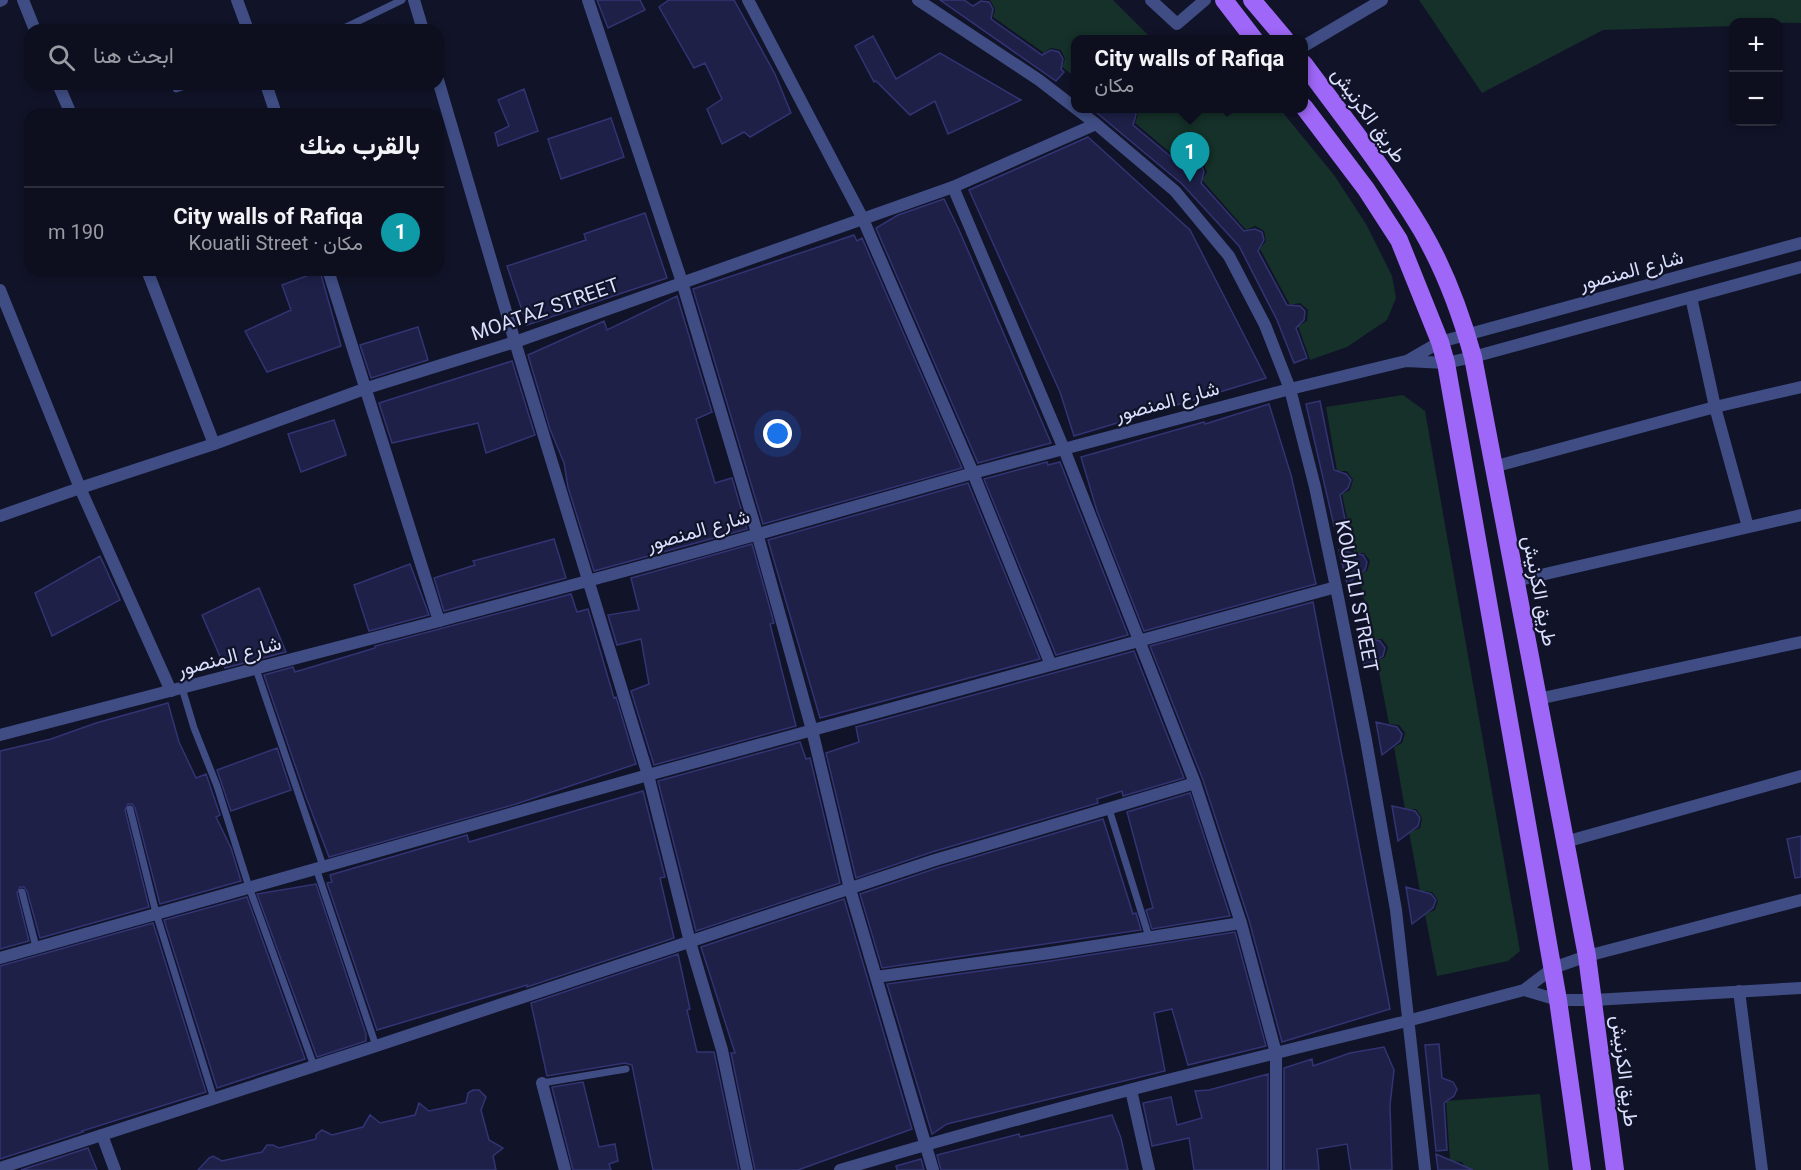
<!DOCTYPE html>
<html lang="ar">
<head>
<meta charset="utf-8">
<style>
	body { margin:0; font-family:Roboto,Vazirmatn,sans-serif; background:#1b1c2b; color:#f1f3f6; direction:rtl }
	.controls { position:absolute; right:18px; top:18px; display:grid; overflow:hidden; border-radius:12px; box-shadow:0 3px 9px #0003 }
	.controls button { width:54px; height:54px; display:grid; place-items:center; padding:0; border:0; border-bottom:2px solid #2d2e3c; background:#0d0e1e; color:#f1f3f6; font:30px sans-serif }
	.you { position:absolute; left:778px; top:434px; width:21px; height:21px; margin:-15px; border:4px solid #fff; border-radius:50%; background:#1a73e8; box-shadow:0 0 0 9px #1a73e833 }
	.badge { display:grid; place-items:center; width:39px; height:39px; border-radius:50%; background:#2563eb; color:#fff; font-size:20px; font-weight:700 }
	.pin { position:absolute; translate:-50% -50px; filter:drop-shadow(0 2px 3px #0008) }
	.pin::after { content:''; position:absolute; top:32px; width:21px; height:18px; background:inherit; clip-path:polygon(0 0,100% 0,50% 100%) }
	.popup { position:absolute; left:1071px; top:35px; width:237px; height:78px; box-sizing:border-box; display:grid; place-content:center; border-radius:12px; background:#0d0e1e; filter:drop-shadow(0 2px 4px #0005); font-size:20px; white-space:nowrap; color:#9a9ca4 }
	.popup b { font-size:22px; color:#f1f3f6 }
	.popup::after { content:''; position:absolute; left:50%; top:100%; margin-left:-12px; border:12px solid transparent; border-top-color:#0d0e1e }
	.list { margin:0; padding:0; list-style:none }
	h2 { display:flex; justify-content:space-between; align-items:center; height:78px; margin:0; padding:0 24px; font-size:26px }
	h2 small { font-size:20px; font-weight:400; color:#9a9ca4 }
	.list li { display:grid; grid-template-columns:39px 1fr auto; gap:18px; align-items:center; box-sizing:border-box; height:90px; padding:0 24px; border-top:2px solid #2d2e3c }
	.list b { display:block; font-size:22px; white-space:nowrap }
	.list p { margin:0; font-size:20px; white-space:nowrap; color:#9a9ca4 }
	.list em { font-size:20px; font-style:normal; color:#9a9ca4 }
	.icon { flex:none; width:33px; height:33px; fill:none; stroke:currentColor; stroke-width:2; stroke-linecap:round; stroke-linejoin:round }
	.map { position:relative; flex:none; width:1801px; height:1170px; overflow:hidden; direction:ltr }
	.search { position:absolute; background:#0d0e1e; box-shadow:0 3px 9px #0003; left:24px; top:24px; width:420px; height:66px; display:flex; align-items:center; gap:15px; box-sizing:border-box; padding:0 21px; border-radius:18px; color:#9a9ca4; font-size:22px }
	.panel { position:absolute; background:#0d0e1e; box-shadow:0 3px 9px #0003; left:24px; top:108px; width:420px; height:168px; border-radius:18px; direction:rtl }
	.map>svg:first-child { display:block }
</style>
</head>
<body>
<div class="map">
<svg width="1801" height="1170" viewBox="0 0 1801 1170">
	<rect width="100%" height="100%" fill="#111328"/>
	<path fill="#153129" d="M990,0H1113L1152,39H1076V78L1062,67L1065,59L1061,50L1051,48L1044,53L993,17L995,9Z
		M1419,0H1801V23L1734,22L1733,26L1603,30L1482,93Z
		M1136,109H1219L1227,117L1238,109H1280L1334,175L1366,224L1392,276L1396,298L1387,320L1347,347L1310,360L1298,326L1307,321L1308,310L1300,303L1290,305L1260,249L1266,241L1264,231L1255,226L1246,230L1202,180L1207,172L1203,162L1193,159L1185,165L1135,123L1138,115Z
		M1403,395L1425,411L1520,951L1508,961L1437,976L1425,914L1435,910L1438,900L1432,892L1420,891L1409,832L1420,828L1422,818L1416,809H1405L1394,747L1402,743L1405,733L1399,725L1389,724L1377,661L1385,657L1388,647L1382,639H1372L1359,575L1367,571L1370,561L1364,553H1354L1342,494L1350,490L1353,480L1347,471H1337L1326,407Z
		M1540,1094L1549,1170H1467L1462,1162L1450,1161L1446,1101Z"/>
	<path fill="#1e2048" stroke="#323473" stroke-width="1.5" d="M597,0H640L645,10L608,28Z
		M669,0H734L775,74L791,113L750,137L744,132L722,144L707,109L722,99L705,63L694,68L659,7Z
		M940,0H964L973,6L981,1L989,2L993,9L991,19L1042,55L1051,50L1059,52L1063,59L1061,69L1064,72L1056,81Z
		M873,36L896,79L940,53L1021,100L948,134L935,101L910,115L876,81L874,82L855,46Z
		M524,89L538,131L498,146L495,133L509,126L498,100Z
		M1091,108H1135L1136,115L1133,125L1182,166L1194,162L1201,164L1204,172L1201,183L1244,231L1255,229L1262,232L1264,240L1258,251L1287,305L1300,306L1305,311L1304,320L1296,328L1307,358L1294,363L1277,320L1239,246L1182,184Z
		M611,118L624,157L561,179L548,139Z
		M1088,137L1190,230L1266,378L1074,436L1060,392L969,190Z
		M944,199L959,230L1051,443L978,463L876,228L898,215Z
		M645,213L667,278L527,325L507,266L586,240L584,234Z
		M854,235L857,241L862,238L962,468L763,524L693,289Z
		M320,271L341,346L267,372L245,331L291,310L282,285Z
		M677,296L712,412L696,419L715,483L732,478L747,529L594,571L568,487L564,463L550,429L528,355L604,321L607,330Z
		M418,327L428,360L371,378L360,345Z
		M512,361L535,435L486,453L478,423L392,443L379,403Z
		M1320,401L1334,470L1346,474L1351,480L1348,488L1340,495L1346,524L1334,526L1306,404Z
		M1269,404L1291,475L1316,584L1144,631L1097,511L1081,457L1204,422L1205,424Z
		M334,420L346,455L301,472L288,434Z
		M1047,462L1048,465L1060,462L1128,635L1056,655L984,479Z
		M968,483L1040,659L820,718L768,540Z
		M554,539L566,578L444,611L434,578L475,565L473,561Z
		M752,544L774,623L770,624L796,726L654,765L631,691L649,684L641,639L617,645L608,615L639,610L631,578Z
		M1339,550L1363,555L1367,562L1365,570L1347,584Z
		M100,556L120,600L52,636L35,593Z
		M410,564L429,615L369,631L354,585Z
		M259,588L286,652L225,668L202,615Z
		M571,594L577,612L588,609L614,698L616,697L636,764L516,804L329,857L306,797L264,675L293,667L295,672L375,648V646Z
		M1313,602L1390,1009L1282,1042L1249,920L1203,780L1150,646Z
		M1359,636L1380,641L1385,648L1383,656L1365,668Z
		M1134,651L1184,778L1123,796L1122,791L1097,799L1098,803L932,852L856,878L826,753L859,742L856,727Z
		M168,703L179,742L196,778L206,774L220,815L216,817L231,848L241,881L160,904L135,808L132,804H128L125,810L149,907L40,938L27,891L24,887H20L17,893L29,941L0,949V751L51,739L96,723Z
		M1376,722L1397,727L1402,734L1400,741L1382,755Z
		M800,742L806,759L810,758L840,883L696,931L658,781Z
		M277,748L291,790L231,811L217,770Z
		M643,791L665,877L660,878L674,938L527,987V985L377,1030L327,883L332,882L330,875L467,835L469,842Z
		M1190,793L1230,916L1152,929L1146,910L1153,908L1127,812Z
		M1392,806L1415,811L1420,818L1418,826L1398,841Z
		M1103,819L1133,914L1136,913L1141,930L882,968L860,894L937,868Z
		M1801,836V877L1795,878L1787,839Z
		M316,884L366,1034V1041L317,1057L257,894Z
		M1406,887L1431,894L1436,900L1433,908L1412,924Z
		M247,897L305,1059L217,1088L164,920Z
		M844,899L912,1129L798,1170H755L731,1053H735L701,947Z
		M153,923L206,1092L82,1131L83,1132L0,1159V966Z
		M1235,932L1266,1046L1188,1065L1172,1009L1154,1013L1165,1071L947,1124L932,1134L887,984L1051,961Z
		M678,954L690,1009L687,1010L697,1052H714L739,1170H653L632,1065L625,1063L547,1076L531,1003Z
		M1439,1044L1442,1078L1453,1082L1457,1089L1454,1096L1444,1103L1447,1150L1436,1151L1425,1045Z
		M1384,1047L1394,1070L1390,1105L1392,1170H1351L1347,1144L1317,1149L1319,1170H1284V1068L1312,1059L1313,1066L1350,1053Z
		M1268,1074V1170H1194L1189,1138L1152,1146L1143,1103L1171,1097L1177,1125L1202,1118L1195,1091L1209,1090Z
		M583,1082L599,1147L615,1144L618,1161L609,1164L611,1170H573L552,1087Z
		M473,1090H479L486,1097L481,1110L489,1140L503,1148L493,1156L496,1170H198L209,1158L213,1156L222,1161L262,1152L267,1145H273L279,1148L316,1139V1135L322,1130L332,1135L363,1127L370,1115L380,1123L415,1115L419,1103L429,1111L466,1103L468,1093Z
		M1112,1115L1121,1138L1128,1170H941L937,1155L1019,1134L1020,1137Z
		M88,1148L97,1170H21Z
		M1436,1154L1473,1170H1438Z
		M921,1159L924,1170H897L896,1166Z"/>
	<g fill="none" stroke-linecap="round" stroke-linejoin="round">
		<path stroke="#3f4d84" stroke-width="7" d="M340,30L402,0
			M176,89L191,84
			M256,669L323,866
			M182,688L194,728L217,786L249,887L314,1066
			M130,809L156,913L214,1099
			M1109,809L1149,937
			M316,868L376,1046
			M22,892L36,947
			M542,1083L626,1069"/>
		<path stroke="#3f4d84" stroke-width="12" d="M23,0L35,30
			M237,0L248,30
			M414,0L423,30
			M588,0L682,282L757,533L812,730L850,889L933,1170
			M748,0L862,217L973,473L1051,665
			M1151,0L1177,24L1205,0
			M0,1L2,0
			M1304,46L1382,0
			M438,80L515,342L648,775L690,942L722,1050L747,1170
			M58,84L71,114
			M266,84L276,114
			M953,187L1064,449L1195,783L1241,923L1276,1053V1170
			M147,270L214,444
			M328,270L439,621
			M0,290L80,488L171,691
			M1691,297L1715,407L1748,527
			M1493,467L1715,407L1801,387
			M1515,581L1801,515
			M1538,699L1801,642
			M1565,842L1801,776
			M0,958L648,775L1336,587
			M876,977L1050,953L1241,923
			M1524,990L1553,968L1587,956L1801,900
			M1739,991L1762,1170
			M1407,1021L1524,990L1558,1000H1594L1801,988
			M1131,1090L1149,1170
			M0,1168L376,1046L935,860L1195,783"/>
		<path stroke="#3f4d84" stroke-width="12" d="M918,0L1039,80L1096,124L1175,191L1229,256L1265,325L1290,389L1315,487L1336,587L1366,740L1396,910L1425,1170
			M1407,361L1440,342L1801,243
			M0,516L80,488L214,444L367,388L515,342L953,187L1096,124
			M0,735L439,621L695,552L973,473L1290,389L1406,361L1446,363L1473,357L1801,267
			M542,1083L565,1170
			M102,1135L115,1170
			M840,1170C1027,1114 1217,1067 1407,1021"/>
		<path stroke="#9e67f7" stroke-width="18" d="M1224,0L1254,39
			M1252,0L1285,39
			M1304,64C1344,118 1387,172 1421,229C1444,268 1461,314 1473,357L1587,956L1615,1170
			M1304,107L1366,189L1399,240L1440,342L1446,363L1558,1000L1582,1170"/>
	</g>
	<g text-anchor="middle" stroke-width="4.5" stroke-linejoin="round" paint-order="stroke">
		<g font-size="20" fill="#dadefd" stroke="#111328">
			<text transform="translate(1369 115) rotate(54)" y="7">طريق الكرنيش</text>
			<text transform="translate(1631 270) rotate(-15)" y="7">شارع المنصور</text>
			<text transform="translate(545 309) rotate(-19)" y="7">MOATAZ STREET</text>
			<text transform="translate(1167 401) rotate(-15)" y="7">شارع المنصور</text>
			<text transform="translate(698 530) rotate(-16)" y="7">شارع المنصور</text>
			<text transform="translate(1540 591) rotate(79)" y="7">طريق الكرنيش</text>
			<text transform="translate(1357 596) rotate(79)" y="7">KOUATLI STREET</text>
			<text transform="translate(229 656) rotate(-15)" y="7">شارع المنصور</text>
			<text transform="translate(1625 1071) rotate(83)" y="7">طريق الكرنيش</text>
		</g>
	</g>
</svg>
<div class="controls">
<button>+</button>
<button>−</button>
</div>
<div class="you"></div>
<div class="pin badge" style="left:1190px;top:182px;background:#0f9aa8">1</div>
<div class="popup"><b>City walls of Rafiqa</b>مكان</div>
<div class="search"><svg class="icon" aria-label="search" viewBox="0 0 24 24"><circle cx="10" cy="10" r="6"/><path d="M15 15l6 6"/></svg>ابحث هنا</div>
<section class="panel">
<h2>بالقرب منك<small></small></h2>
<ul class="list">
<li><span class="badge" style="background:#0f9aa8">1</span><div><b>City walls of Rafiqa</b><p>مكان · Kouatli Street</p></div><em>190 m</em></li>
</ul>
</section>
</div>
</body>
</html>
